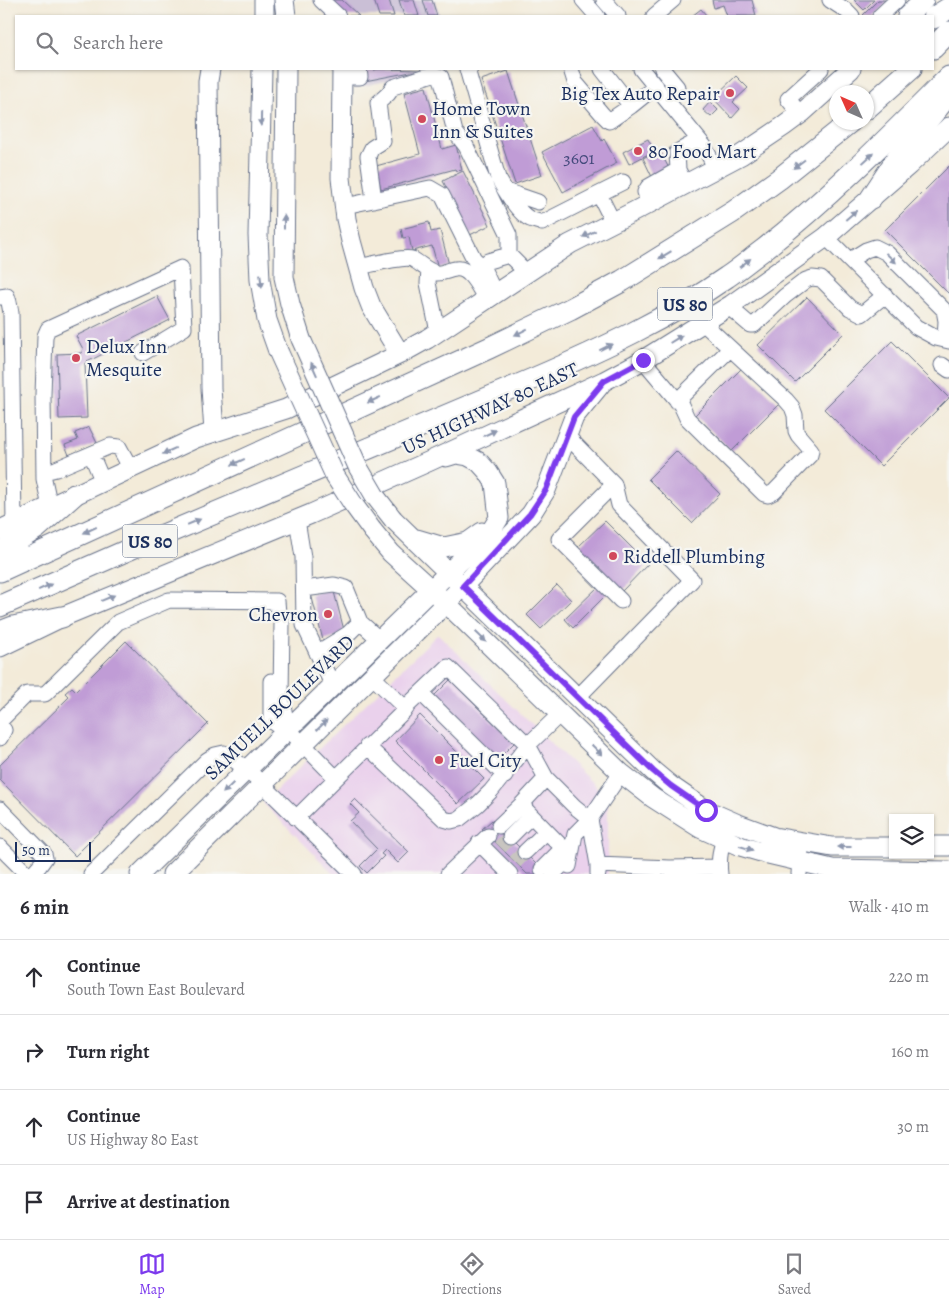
<!DOCTYPE html>
<html lang="en">
<head>
<meta charset="utf-8">
<style>
	body { margin:0; font-family:Alegreya,serif; background:#f7f7f7; color:#2b2b33 }
	.controls { position:absolute; right:15px; bottom:15px; display:grid; overflow:hidden; border-radius:0px; box-shadow:0 1px 4px #0004 }
	.controls button { width:45px; height:45px; display:grid; place-items:center; padding:0; border:0; border-bottom:1px solid #e1e1e2; background:#fff; color:#2b2b33; font:25px sans-serif }
	.compass { position:absolute; left:829px; top:85px; width:45px; height:45px; border-radius:50%; background:#fff; box-shadow:0 1px 4px #0004; rotate:315deg }
	.scale { position:absolute; left:15px; bottom:12px; width:76px; box-sizing:border-box; padding-left:5px; border:2px solid #1b2f5e; border-top:0; font-size:14px; line-height:18px; white-space:nowrap; color:#1b2f5e; -webkit-text-stroke:4px #f6f6f2; paint-order:stroke }
	.stop { position:absolute; width:15px; height:15px; margin:-11px; border:4px solid #7c3aed; border-radius:50%; background:#fff }
	.stop.end { background:#7c3aed; border-color:#fff; box-shadow:0 1px 5px #0008 }
	.list { margin:0; padding:0; list-style:none }
	h2 { display:flex; justify-content:space-between; align-items:center; height:65px; margin:0; padding:0 20px; font-size:21px }
	h2 small { font-size:16px; font-weight:400; color:#7c7c81 }
	.list li { display:grid; grid-template-columns:32px 1fr auto; gap:15px; align-items:center; box-sizing:border-box; height:75px; padding:0 20px; border-top:1px solid #e1e1e2 }
	.list b { display:block; font-size:19px; white-space:nowrap }
	.list p { margin:0; font-size:16px; white-space:nowrap; color:#7c7c81 }
	.list em { font-size:16px; font-style:normal; color:#7c7c81 }
	.icon { flex:none; width:28px; height:28px; fill:none; stroke:currentColor; stroke-width:2; stroke-linecap:round; stroke-linejoin:round }
	.map { position:relative; flex:none; width:949px; height:874px; overflow:hidden }
	.search { position:absolute; background:#fff; box-shadow:0 1px 4px #0004; left:15px; right:15px; top:15px; height:55px; display:flex; align-items:center; gap:12px; box-sizing:border-box; padding:0 18px; border-radius:0px; color:#7c7c81; font-size:19px }
	.sheet { height:365px; background:#fff }
	nav { display:flex; justify-content:space-around; align-items:center; box-sizing:border-box; height:70px; border-top:1px solid #e1e1e2; background:#fff; font-size:14px; color:#7c7c81 }
	nav a { display:grid; justify-items:center; gap:2px }
	nav .on { color:#7c3aed }
	.map>svg:first-child { display:block }
</style>
</head>
<body>
<div class="map">
<svg width="949" height="874" viewBox="0 0 949 874">
	<rect width="100%" height="100%" fill="#f6f6f2"/>
	<filter id="ink" filterUnits="userSpaceOnUse"><feTurbulence type="fractalNoise" baseFrequency=".02" numOctaves="2"/><feDisplacementMap in="SourceGraphic" scale="10" xChannelSelector="R" yChannelSelector="G"/><feConvolveMatrix kernelMatrix="1 2 1 2 8 2 1 2 1" color-interpolation-filters="sRGB"/></filter>
	<filter id="wash" filterUnits="userSpaceOnUse"><feTurbulence type="fractalNoise" baseFrequency=".0096" numOctaves="4" result="noise"/><feDisplacementMap in="SourceGraphic" scale="20" xChannelSelector="R" yChannelSelector="G"/><feGaussianBlur stdDeviation="1.12" result="paint"/><feColorMatrix in="noise" values="0 0 0 0 0 0 0 0 0 0 0 0 0 0 0 0 0 1.4 0 .05"/><feComposite in="paint" operator="in"/></filter>
	<g filter="url(#wash)">
		<rect width="100%" height="100%" fill="#f3ebd9"/>
		<path fill="#ead1ec" d="M438,634L608,798V874H334L263,803Z"/>
		<path fill="#cabfd6" d="M312,0H435L440,16H328Z
			M354,69H437L354,88Z"/>
		<g id="blocks">
			<path fill="#c09cd6" d="M329,0H342L359,16H345Z
				M374,0H389L394,16H379Z
				M399,0H414L419,16H404Z
				M423,0H432L437,16H428Z
				M712,0H752L756,16H727L723,5L714,8Z
				M854,0H874L864,10Z
				M878,0H885L887,3L873,16H864L863,15Z
				M701,9L707,16H692Z
				M365,69H374V70L378,69L421,70L365,81Z
				M508,71L542,175L515,184L481,80Z
				M736,76L748,88L733,102L740,109L732,118L713,98Z
				M426,87L442,149L456,145L462,170L456,171L455,169L381,189L376,166L420,154L404,93Z
				M710,102L718,110L711,117L703,110Z
				M593,125L602,141L604,139L617,163L563,192L542,152Z
				M648,139L654,151L629,164L623,152Z
				M659,150L670,170L653,179L643,158Z
				M949,166V294L885,230Z
				M463,171L490,225L470,235L443,181Z
				M429,222L431,232L440,230L449,265L438,268L432,246L412,251L409,237L403,238L401,229Z
				M157,296L170,320L85,363L87,418L59,419L57,354L81,353L83,349L76,336Z
				M807,297L843,334L795,382L758,345Z
				M892,341L949,398L881,466L824,409Z
				M742,368L779,404L732,451L695,415Z
				M89,427L97,443L69,455L65,445L78,440L75,433Z
				M676,451L720,494L692,523L648,479Z
				M605,521L648,564L622,591L578,547Z
				M557,585L571,600L541,629L527,615Z
				M599,586L607,594L573,628L565,619Z
				M333,588L345,634L323,640L311,594Z
				M126,641L208,724L75,856L0,780V765L69,697L65,693L72,687L76,691Z
				M450,680L514,743L497,760L433,697Z
				M420,715L484,779L458,804L395,741Z
				M355,799L409,852L398,863L385,850L381,854L384,856L367,873L360,866L377,849L350,821L359,813L350,804Z
				M492,820L546,874H527L482,829Z"/>
		</g>
	</g>
	<g filter="url(#ink)">
		<use href="#blocks" fill-opacity="0" stroke="#677189" stroke-width="1"/>
		<g fill="none" stroke-linecap="round" stroke-linejoin="round">
			<path stroke="#c8c5c0" stroke-width="15" stroke-dasharray="15 8" stroke-linecap="butt" d="M500,847L510,837
				M515,862L525,852"/>
			<g stroke="#677189" stroke-width="17">
				<path id="minor" d="M321,0L338,16
					M583,0L597,16
					M604,0L618,16
					M830,0L847,11L852,16
					M654,16L673,0
					M880,16L897,0
					M470,69H467L498,178C504,189 519,214 530,219C534,221 538,221 542,223L599,194L613,222
					M571,69L575,82L603,115L609,121L631,106
					M602,69L631,106L656,86
					M641,69L704,146L716,169
					M662,69L677,87
					M342,77H360L359,69
					M800,114L788,99L821,69
					M678,170L677,152L699,140
					M506,191L538,202
					M599,194L623,182
					M374,200L368,156L372,148L383,141L378,103L388,94L393,87L433,74L441,77L455,132L466,146L509,235V255L527,273
					M649,204L645,192L648,187L678,170L686,185
					M345,206L430,188L442,195L474,259L482,266L495,294
					M826,237L916,327L936,338L949,341
					M850,260L866,250L875,247L887,253L944,310L946,321L945,340
					M482,266L488,261L509,255
					M358,267C369,265 404,256 412,259C420,263 427,271 436,273C442,274 448,270 455,269C470,266 479,289 486,299
					M429,270L428,283L438,332
					M0,297L7,296L9,302L11,313L14,523
					M729,307L750,325H754L785,296L806,280L812,278L821,279L850,308L862,314L885,295
					M643,360L681,405L687,418L764,494L768,495L774,492L806,459L810,455L811,450L798,435L796,431L795,415L792,407L786,400L703,323
					M942,365L949,370
					M677,401L730,349
					M567,436L614,484L619,505L692,580L577,698
					M91,454L103,482
					M44,472L56,469L110,446L119,447L131,469
					M614,484L559,539L621,601
					M50,507L44,479L43,395L45,336L48,329L181,268L184,328L143,353
					M297,520L303,557L304,625L333,686
					M304,589L334,585L346,588L360,622L380,640
					M317,653L348,634L360,622
					M271,681V720L275,724L288,729L336,778
					M421,693L505,776
					M405,708L448,667L528,745L546,778L574,806L590,819L598,865V874
					M0,721L27,694H45L118,622L169,600L277,601L278,613L282,622L281,697L288,729
					M0,725L4,730L0,738
					M367,746L444,819L451,821L459,819L478,804L491,791L528,745L560,714
					M546,778L521,805L563,848L565,862L553,874
					M0,809L44,854L45,858L40,865L32,874
					M296,818L406,709L372,676
					M499,826L521,805
					M510,837L531,816
					M479,843L510,874
					M0,847L27,874
					M525,852L546,832
					M598,865L670,868L719,867
					M569,866L575,834L590,819L621,773
					M542,869L563,848L569,846
					M91,874L207,760L215,755L224,753L247,769L354,874
					M448,874L488,836
					M720,874C718,857 721,845 728,829
					M799,874L801,842"/>
			</g>
			<g stroke="#677189" stroke-width="21">
				<path id="major" d="M284,0L286,16
					M264,16V0
					M907,16L924,0
					M210,69L208,81L211,388L214,432
					M262,69L258,235L260,280L267,320L278,351
					M286,69L284,277L290,304L301,339
					M342,69L341,178L346,219L351,241L364,288L371,306L400,354
					M393,519L653,771L671,786L706,810L738,824L774,837L832,847H893
					M0,530L196,438L286,409L400,354L427,339L570,244L635,211L741,155L784,126L803,112L851,69
					M372,530L391,553L446,603L621,773L653,798L700,828L740,846L764,853L832,869L949,871
					M417,539L444,547L468,542L482,532
					M0,647L62,617L311,514L430,461L604,381L643,360L731,305L826,237L909,165L949,127
					M930,846H949
					M140,874L491,531L499,518L495,483L488,472L479,462L468,456L456,454L446,457
					M172,874L463,586L531,514L546,490L574,417L601,384"/>
			</g>
			<g stroke="#677189" stroke-width="23">
				<path id="highway" d="M933,18L949,8
					M933,48L949,32
					M866,109L911,69
					M871,198L898,157L941,104L949,92
					M0,552L37,528L74,495
					M0,571L489,348L570,309L622,281L733,212L779,179L850,122
					M0,606L137,546L535,378C602,349 667,319 727,277C739,269 751,259 763,250C830,197 889,137 949,77
					M0,632L13,627L62,617"/>
			</g>
			<use href="#minor" stroke="#fff" stroke-width="15"/>
			<use href="#major" stroke="#fff" stroke-width="19"/>
			<use href="#highway" stroke="#fff" stroke-width="21"/>
			<g stroke="#677189" stroke-width="21" stroke-linecap="butt">
				<path id="major-bridge" d="M301,339L358,467L375,496L393,519
					M278,351L335,476L353,504L372,530"/>
			</g>
			<use href="#major-bridge" stroke="#fff" stroke-width="19"/>
		</g>
		<defs><path id="oneway-solid" d="M-6-.8H1V-3.2L6.5 0L1 3.2V.8H-6Z" transform="scale(1.25)"/></defs>
		<g fill="#8d97ae">
			<use href="#oneway-solid" transform="translate(261 119) rotate(91)"/>
			<use href="#oneway-solid" transform="translate(868 158) rotate(-43)"/>
			<use href="#oneway-solid" transform="translate(799 164) rotate(143)"/>
			<use href="#oneway-solid" transform="translate(851 215) rotate(-41)"/>
			<use href="#oneway-solid" transform="translate(284 222) rotate(-90)"/>
			<use href="#oneway-solid" transform="translate(589 234) rotate(154)"/>
			<use href="#oneway-solid" transform="translate(665 255) rotate(149)"/>
			<use href="#oneway-solid" transform="translate(891 258) rotate(43)"/>
			<use href="#oneway-solid" transform="translate(745 263) rotate(-38)"/>
			<use href="#oneway-solid" transform="translate(261 281) rotate(83)"/>
			<use href="#oneway-solid" transform="translate(521 332) rotate(154)"/>
			<use href="#oneway-solid" transform="translate(676 339) rotate(-32)"/>
			<use href="#oneway-solid" transform="translate(606 347) rotate(-26)"/>
			<use href="#oneway-solid" transform="translate(314 369) rotate(-114)"/>
			<use href="#oneway-solid" transform="translate(374 400) rotate(156)"/>
			<use href="#oneway-solid" transform="translate(490 433) rotate(-25)"/>
			<use href="#oneway-solid" transform="translate(169 451) rotate(155)"/>
			<use href="#oneway-solid" transform="translate(238 462) rotate(155)"/>
			<use href="#oneway-solid" transform="translate(194 522) rotate(-23)"/>
			<use href="#oneway-solid" transform="translate(90 530) rotate(155)"/>
			<use href="#oneway-solid" transform="translate(45 587) rotate(-24)"/>
			<use href="#oneway-solid" transform="translate(108 598) rotate(-23)"/>
			<use href="#oneway-solid" transform="translate(481 637) rotate(44)"/>
			<use href="#oneway-solid" transform="translate(322 725) rotate(-45)"/>
			<use href="#oneway-solid" transform="translate(597 750) rotate(44)"/>
			<use href="#oneway-solid" transform="translate(228 788) rotate(136)"/>
			<use href="#oneway-solid" transform="translate(844 847) rotate(180)"/>
			<use href="#oneway-solid" transform="translate(746 848) rotate(17)"/>
		</g>
	</g>
	<g fill="none" stroke-linecap="round" stroke-linejoin="round" filter="url(#ink)">
		<path stroke="#7c3aed" stroke-width="6" d="M643,360L604,381L574,417L546,490L530,514L463,586L653,771L671,786L706,810"/>
	</g>
	<g fill="#d1495b" stroke="#f6f6f2" stroke-width="2">
		<circle cx="730" cy="93" r="5"/>
		<circle cx="422" cy="119" r="5"/>
		<circle cx="638" cy="151" r="5"/>
		<circle cx="76" cy="358" r="5"/>
		<circle cx="613" cy="556" r="5"/>
		<circle cx="328" cy="614" r="5"/>
		<circle cx="439" cy="760" r="5"/>
	</g>
	<g text-anchor="middle" stroke-width="4.5" stroke-linejoin="round" paint-order="stroke">
		<g font-size="18" fill="#444a7c">
			<text x="579" y="164">3601</text>
		</g>
		<g fill="#f6f6f2" stroke="#5d6b8a" stroke-width="1">
			<rect x="657.5" y="287.5" width="55" height="33" rx="4"/>
			<rect x="122.5" y="524.5" width="55" height="33" rx="4"/>
		</g>
		<g font-size="19" font-weight="bold" fill="#1b2f5e">
			<text x="685" y="311">US 80</text>
			<text x="150" y="548">US 80</text>
		</g>
		<g font-size="20" fill="#1b2f5e" stroke="#f6f6f2" text-anchor="start">
			<text x="720" y="100" text-anchor="end">Big Tex Auto Repair</text>
			<text x="432" y="115">Home Town<tspan x="432" dy="23">Inn &amp; Suites</tspan></text>
			<text x="648" y="158">80 Food Mart</text>
			<text x="86" y="353">Delux Inn<tspan x="86" dy="23">Mesquite</tspan></text>
			<text x="623" y="563">Riddell Plumbing</text>
			<text x="318" y="621" text-anchor="end">Chevron</text>
			<text x="449" y="767">Fuel City</text>
		</g>
		<g font-size="20" fill="#1b2f5e" stroke="#f6f6f2">
			<text transform="translate(490 408) rotate(-25)" y="7">US HIGHWAY 80 EAST</text>
			<text transform="translate(279 707) rotate(-44)" y="7">SAMUELL BOULEVARD</text>
		</g>
	</g>
</svg>
<div class="controls">
<button><svg class="icon" aria-label="layers" viewBox="0 0 24 24"><path d="M12 4l9 5-9 5-9-5zM3 14l9 5 9-5"/></svg></button>
</div>
<svg class="compass" viewBox="-18 -18 36 36"><path d="M0-13l5 13h-10z" fill="#e53935"/><path d="M0 13l5-13h-10z" fill="#7c7c81"/></svg>
<div class="scale">50 m</div>
<div class="stop" style="left:706px;top:810px"></div>
<div class="stop end" style="left:643px;top:360px"></div>
<div class="search"><svg class="icon" aria-label="search" viewBox="0 0 24 24"><circle cx="10" cy="10" r="6"/><path d="M15 15l6 6"/></svg>Search here</div>
</div>
<section class="sheet">
<h2>6 min<small>Walk · 410 m</small></h2>
<ul class="list">
<li><svg class="icon" aria-label="ahead" viewBox="0 0 24 24"><path d="M12 20V5M6 11l6-6 6 6"/></svg><div><b>Continue</b><p>South Town East Boulevard</p></div><em>220 m</em></li>
<li><svg class="icon" aria-label="right" viewBox="0 0 24 24"><path d="M7 20v-9h11M14 6l5 5-5 5"/></svg><div><b>Turn right</b></div><em>160 m</em></li>
<li><svg class="icon" aria-label="ahead" viewBox="0 0 24 24"><path d="M12 20V5M6 11l6-6 6 6"/></svg><div><b>Continue</b><p>US Highway 80 East</p></div><em>30 m</em></li>
<li><svg class="icon" aria-label="arrive" viewBox="0 0 24 24"><path d="M6 21V4h12l-3 4 3 4H6"/></svg><div><b>Arrive at destination</b></div></li>
</ul>
</section>
<nav>
<a class="on"><svg class="icon" aria-label="map" viewBox="0 0 24 24"><path d="M3 6l6-2 6 2 6-2v14l-6 2-6-2-6 2zM9 4v14M15 6v14"/></svg>Map</a>
<a><svg class="icon" aria-label="directions" viewBox="0 0 24 24"><path d="M12 3l9 9-9 9-9-9zM9 14v-3h6M13 9l2 2-2 2"/></svg>Directions</a>
<a><svg class="icon" aria-label="saved" viewBox="0 0 24 24"><path d="M7 4h10v16l-5-4-5 4z"/></svg>Saved</a>
</nav>
</body>
</html>
